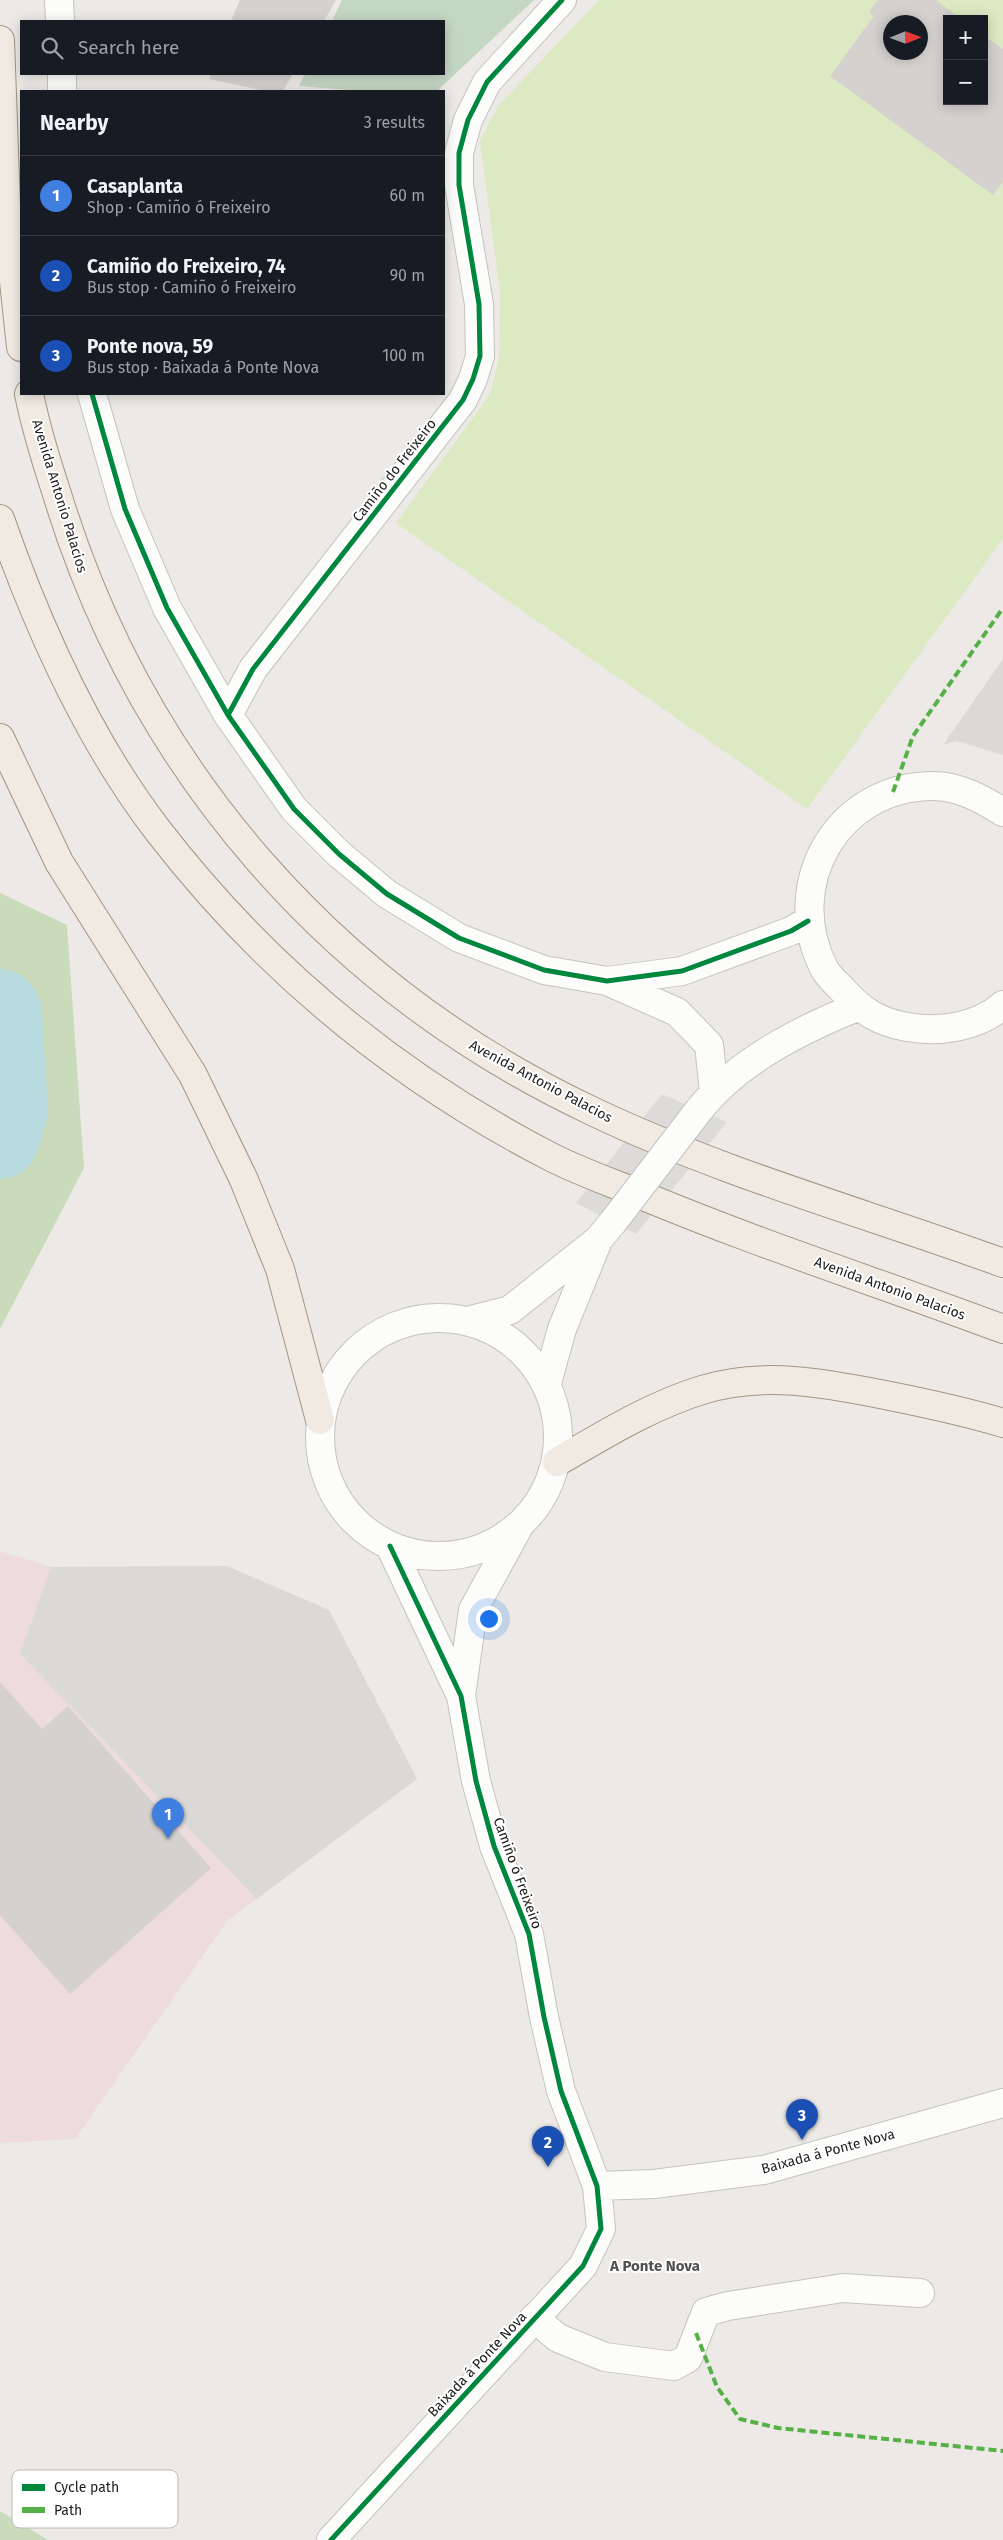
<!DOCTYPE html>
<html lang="en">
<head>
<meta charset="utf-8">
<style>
	body { margin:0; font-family:"Fira Sans",sans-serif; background:#20242c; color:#f1f3f6 }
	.controls { position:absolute; right:15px; top:15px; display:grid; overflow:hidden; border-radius:0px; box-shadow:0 2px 12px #0003 }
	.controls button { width:45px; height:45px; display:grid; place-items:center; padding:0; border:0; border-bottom:1px solid #363941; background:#171b24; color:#f1f3f6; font:25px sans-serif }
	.compass { position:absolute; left:883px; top:15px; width:45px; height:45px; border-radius:50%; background:#171b24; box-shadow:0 2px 12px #0003; rotate:89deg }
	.you { position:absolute; left:488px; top:1618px; width:18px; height:18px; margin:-12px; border:4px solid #fff; border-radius:50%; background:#1a73e8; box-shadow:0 0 0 8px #1a73e833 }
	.badge { display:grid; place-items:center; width:32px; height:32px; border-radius:50%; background:#0f766e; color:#fff; font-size:16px; font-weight:700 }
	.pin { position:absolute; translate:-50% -41px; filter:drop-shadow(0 1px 2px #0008) }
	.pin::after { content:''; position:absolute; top:26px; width:18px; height:15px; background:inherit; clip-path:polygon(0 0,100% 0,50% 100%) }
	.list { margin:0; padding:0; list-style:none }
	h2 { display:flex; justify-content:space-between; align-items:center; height:65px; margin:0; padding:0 20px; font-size:21px }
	h2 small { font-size:16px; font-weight:400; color:#9ea1a6 }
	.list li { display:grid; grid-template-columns:32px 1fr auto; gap:15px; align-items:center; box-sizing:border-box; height:80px; padding:0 20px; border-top:1px solid #363941 }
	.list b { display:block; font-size:19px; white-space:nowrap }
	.list p { margin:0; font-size:16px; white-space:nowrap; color:#9ea1a6 }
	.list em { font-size:16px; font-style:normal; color:#9ea1a6 }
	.icon { flex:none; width:28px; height:28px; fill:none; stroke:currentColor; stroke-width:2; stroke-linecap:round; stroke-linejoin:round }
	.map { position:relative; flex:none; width:1003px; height:2540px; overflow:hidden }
	.search { position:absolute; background:#171b24; box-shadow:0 2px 12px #0003; left:20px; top:20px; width:425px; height:55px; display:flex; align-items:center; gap:12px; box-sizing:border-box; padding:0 18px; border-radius:0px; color:#9ea1a6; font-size:19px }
	.panel { position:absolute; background:#171b24; box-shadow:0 2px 12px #0003; left:20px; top:90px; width:425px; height:305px; border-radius:0px }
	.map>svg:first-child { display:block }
</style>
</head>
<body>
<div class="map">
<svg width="1003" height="2540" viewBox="0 0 1003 2540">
	<rect width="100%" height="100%" fill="#ece9e6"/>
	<path fill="#dbd9d7" d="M1003,659V755L957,741L943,745Z"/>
	<path fill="#eedcdc" d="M0,1551L51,1567L227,1566L329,1610L417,1779L227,1921L75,2139L0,2143Z"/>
	<path fill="#dceac3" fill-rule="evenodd" d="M599,0H1003V539L807,809L396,523L490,394L499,357L500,292L480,141L498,106ZM947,19H984V101H947ZM890,22H920V52H890Z"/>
	<path fill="#c9dbbb" d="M0,893L67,925L84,1168L0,1329Z
		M0,2511L48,2540H0Z"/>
	<path fill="#c4d7c3" d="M342,0H534L437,91H360L299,86L305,74H444V21H332Z"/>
	<path fill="#dad9d7" d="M227,1566L329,1610L417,1779L257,1899L20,1654L51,1567Z"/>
	<path fill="#dcdbda" d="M662,1094L727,1122L636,1234L576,1203Z"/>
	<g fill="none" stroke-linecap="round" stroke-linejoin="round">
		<path stroke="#b8dce0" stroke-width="78" d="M0,1008L3,1013L9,1111L0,1140"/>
	</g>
	<path fill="#d4d1cf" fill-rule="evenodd" d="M240,0H336L324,21H231Z
		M878,0H938L937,1L961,19H947V101H984V36L1003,49V182L993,195L830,76L874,16L869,12ZM890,22H920V52H890Z
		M211,74H293L283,91H266L209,79Z
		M0,1682L42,1729L68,1706L211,1868L70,1994L0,1915Z"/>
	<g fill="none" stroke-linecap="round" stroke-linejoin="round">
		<g stroke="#c4c3c2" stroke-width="30">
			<path id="minor" d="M59,0L60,21
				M62,74V91
				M92,394L125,509L167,608L228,715L294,809L339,854L387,894L459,938L544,970L607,981L682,971L791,931L808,921
				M228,715L253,669L463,400L473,379L480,356L479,304L459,185V153L468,120L487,82L562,0
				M1003,812C982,799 959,786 933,786C838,786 781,884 824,968C827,975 835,982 841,988C860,1010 878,1022 907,1027C939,1033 978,1027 1003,1005
				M607,981L677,1012L709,1045L714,1092
				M699,1110C738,1061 800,1030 857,1007
				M320 1437a119 119 0 1 1 238 0a119 119 0 1 1-238 0Z
				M471,1320L510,1310L598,1240L613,1222
				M547,1383L562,1329L597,1243
				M461,1696L473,1610L518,1528
				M597,2186L654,2184L764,2170L1003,2103
				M534,2318L558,2338L605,2357L674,2366L688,2358L706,2312L728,2306L843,2288L920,2293
				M331,2540L583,2266L601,2229L597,2186L561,2091L544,2017L529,1934L494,1846L476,1781L461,1696L390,1546"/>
		</g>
		<g stroke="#a29582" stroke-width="30">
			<path id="major" d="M0,40L6,206L21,347
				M29,394C36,428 46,461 57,494C141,770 332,988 592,1111C724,1174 866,1213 1003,1263
				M0,519C38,628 88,740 159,832C265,969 399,1079 553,1158C579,1171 607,1181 634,1192C755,1243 880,1283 1003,1329
				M0,738L59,862L193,1075L244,1180L280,1269L320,1420
				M557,1462C604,1435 650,1406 702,1390C762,1371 825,1383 885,1395C925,1403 964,1411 1003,1423"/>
		</g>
		<use href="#minor" stroke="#fcfcfb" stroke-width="28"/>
		<use href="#major" stroke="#f1eae3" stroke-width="28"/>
		<g stroke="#c4c3c2" stroke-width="30" stroke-linecap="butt">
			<path id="minor-bridge" d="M613,1222L699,1110"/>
		</g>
		<use href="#minor-bridge" stroke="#fcfcfb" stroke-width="28"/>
		<path stroke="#55b145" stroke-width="4" stroke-dasharray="8 4" stroke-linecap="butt" d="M893,792L913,736L1003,608
			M696,2333L717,2387L740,2419L778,2428L1003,2451"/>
		<g stroke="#fff" stroke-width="8">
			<path id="cycleway" d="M92,394L125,509L167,608L228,715L294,809L339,854L387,894L459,938L544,970L607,981L682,971L791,931L808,921
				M228,715L253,669L463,400L473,379L480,356L479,304L459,185V153L468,120L487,82L562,0
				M331,2540L583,2266L601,2229L597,2186L561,2091L544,2017L529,1934L494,1846L476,1781L461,1696L390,1546"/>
		</g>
		<use href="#cycleway" stroke="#00873e" stroke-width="5"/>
	</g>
	<g text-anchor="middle" stroke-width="4" stroke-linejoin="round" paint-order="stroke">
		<g font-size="14" fill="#1d1d1d" stroke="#fff">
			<text transform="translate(394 470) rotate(-52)" y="5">Camiño do Freixeiro</text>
			<text transform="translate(60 496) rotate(73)" y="5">Avenida Antonio Palacios</text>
			<text transform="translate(541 1081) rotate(28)" y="5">Avenida Antonio Palacios</text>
			<text transform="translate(890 1288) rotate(20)" y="5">Avenida Antonio Palacios</text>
			<text transform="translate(518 1873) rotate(70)" y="5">Camiño ó Freixeiro</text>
			<text transform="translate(828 2151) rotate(-15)" y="5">Baixada á Ponte Nova</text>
			<text transform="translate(477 2364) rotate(-47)" y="5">Baixada á Ponte Nova</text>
		</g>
		<g font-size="15" font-weight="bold" fill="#505050" stroke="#fff">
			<text x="655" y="2271">A Ponte Nova</text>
		</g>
	</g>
	<rect x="12" y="2470" width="166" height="58" rx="8" fill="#fff" stroke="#bbb" stroke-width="1"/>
	<rect x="22" y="2484" width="23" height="7" fill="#00873e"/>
	<rect x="22" y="2507" width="23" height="6" fill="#55b145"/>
	<g font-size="14" fill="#1d1d1d">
		<text x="54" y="2492">Cycle path</text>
		<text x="54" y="2515">Path</text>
	</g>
</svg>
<div class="controls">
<button>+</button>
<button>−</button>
</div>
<svg class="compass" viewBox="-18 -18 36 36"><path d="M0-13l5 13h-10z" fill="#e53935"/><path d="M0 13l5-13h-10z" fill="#9ea1a6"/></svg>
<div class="you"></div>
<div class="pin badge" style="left:168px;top:1839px;background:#3f7fe0">1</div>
<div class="pin badge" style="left:548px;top:2167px;background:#1a4fb4">2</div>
<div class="pin badge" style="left:802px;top:2140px;background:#1a4fb4">3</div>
<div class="search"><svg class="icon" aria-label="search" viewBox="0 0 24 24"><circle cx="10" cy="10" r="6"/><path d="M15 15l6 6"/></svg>Search here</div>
<section class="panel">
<h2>Nearby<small>3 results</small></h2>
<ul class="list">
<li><span class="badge" style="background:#3f7fe0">1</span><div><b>Casaplanta</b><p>Shop · Camiño ó Freixeiro</p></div><em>60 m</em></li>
<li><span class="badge" style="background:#1a4fb4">2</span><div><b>Camiño do Freixeiro, 74</b><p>Bus stop · Camiño ó Freixeiro</p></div><em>90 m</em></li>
<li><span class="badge" style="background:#1a4fb4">3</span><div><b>Ponte nova, 59</b><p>Bus stop · Baixada á Ponte Nova</p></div><em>100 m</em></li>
</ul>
</section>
</div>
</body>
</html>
